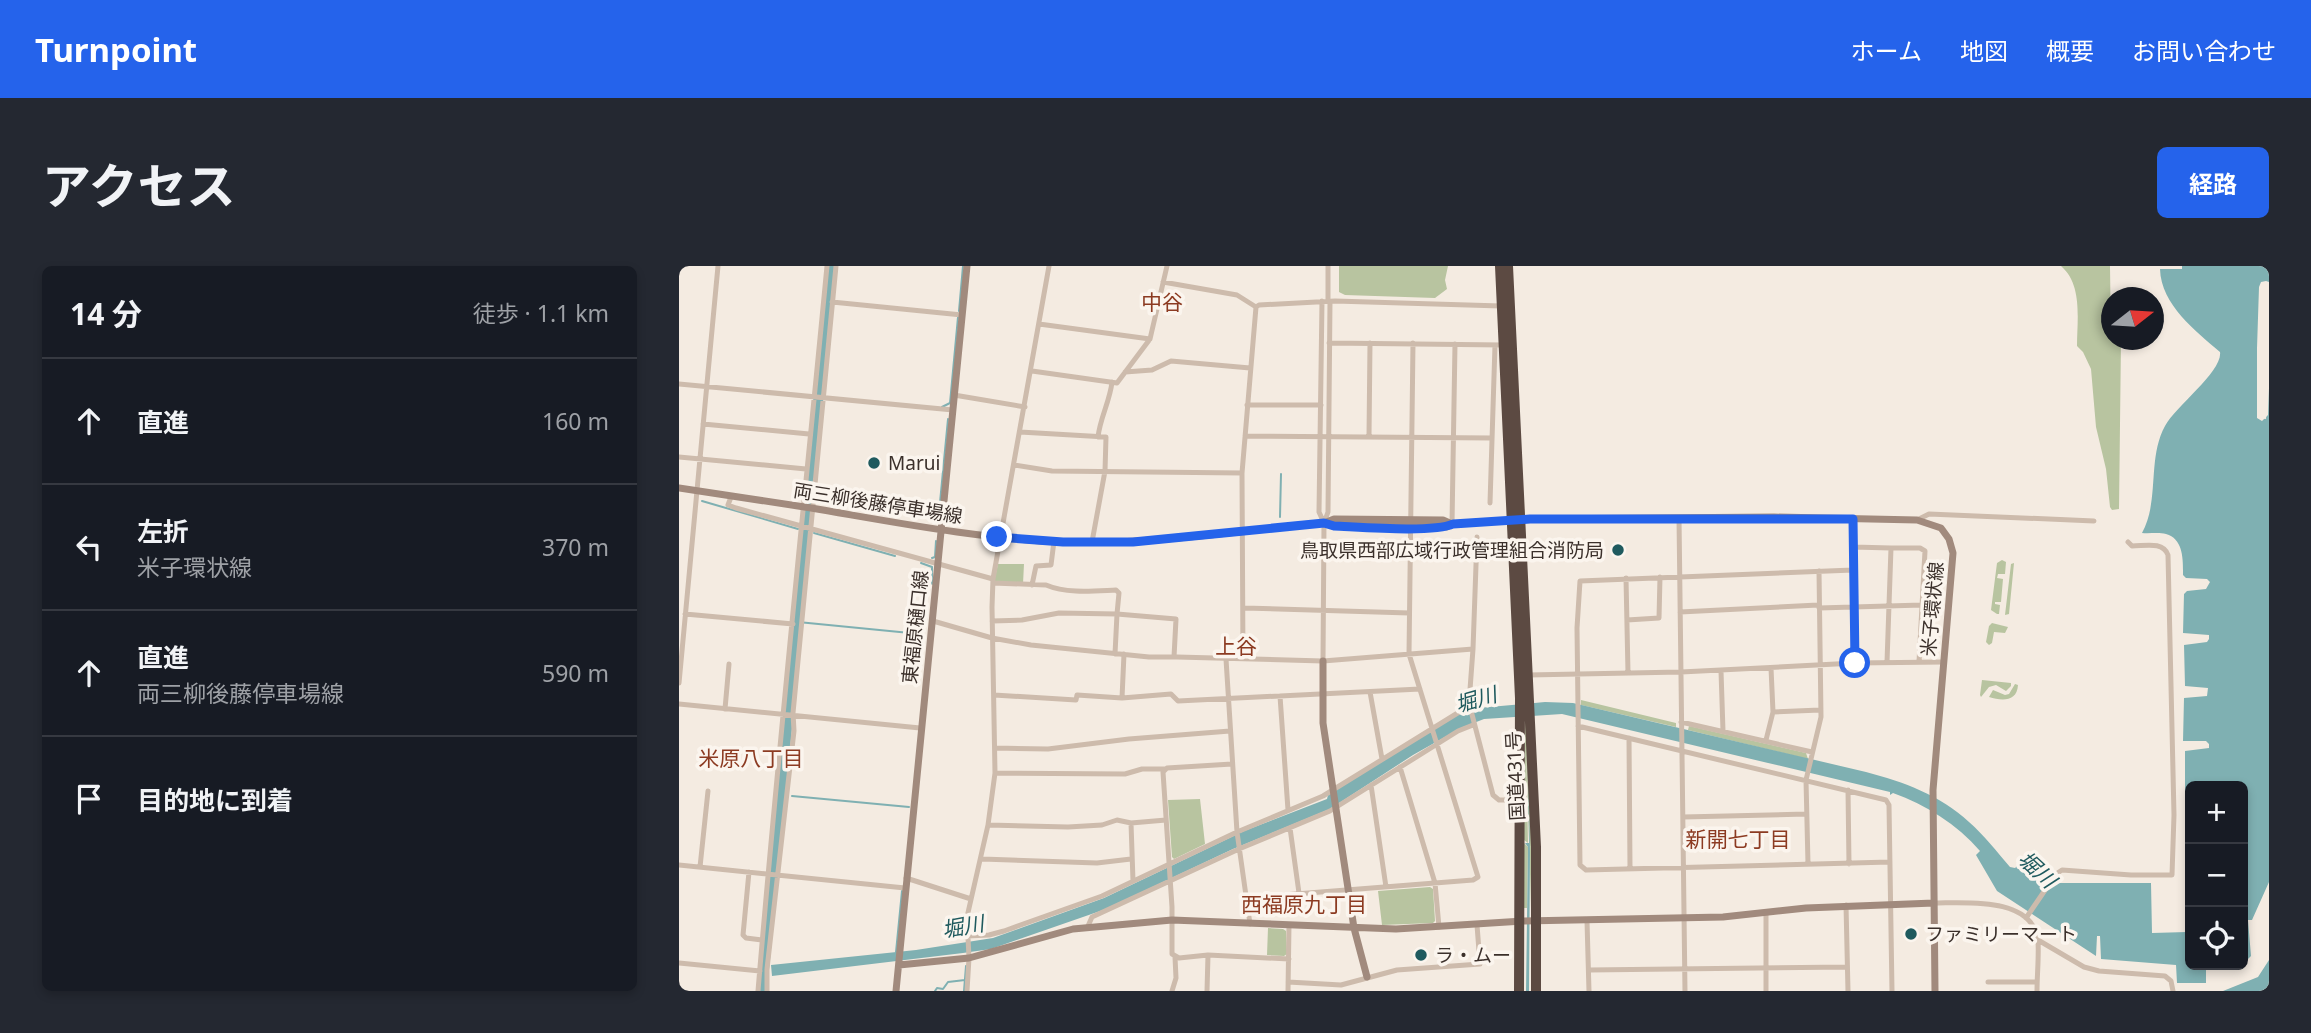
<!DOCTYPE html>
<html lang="ja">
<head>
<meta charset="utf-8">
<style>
	body { margin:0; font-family:"Noto Sans","Noto Sans JP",sans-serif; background:#242831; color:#f1f3f6 }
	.controls { position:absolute; right:21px; bottom:21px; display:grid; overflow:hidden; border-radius:10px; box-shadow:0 4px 10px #0003 }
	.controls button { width:63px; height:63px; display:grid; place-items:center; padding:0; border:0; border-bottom:2px solid #363941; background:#171b24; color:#f1f3f6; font:35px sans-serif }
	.compass { position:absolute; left:1422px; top:21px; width:63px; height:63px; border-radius:50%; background:#171b24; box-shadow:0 4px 10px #0003; rotate:73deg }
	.stop { position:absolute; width:21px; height:21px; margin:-16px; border:5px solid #2563eb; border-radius:50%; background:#fff }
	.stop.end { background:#2563eb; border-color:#fff; box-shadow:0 2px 7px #0008 }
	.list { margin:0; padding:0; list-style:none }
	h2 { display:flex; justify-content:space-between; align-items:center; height:91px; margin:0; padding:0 28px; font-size:30px }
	h2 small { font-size:23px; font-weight:400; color:#9ea1a6 }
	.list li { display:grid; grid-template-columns:46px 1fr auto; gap:21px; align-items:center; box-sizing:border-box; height:126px; padding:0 28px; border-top:2px solid #363941 }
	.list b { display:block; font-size:26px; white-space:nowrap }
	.list p { margin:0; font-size:23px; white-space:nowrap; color:#9ea1a6 }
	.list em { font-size:23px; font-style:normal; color:#9ea1a6 }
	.icon { flex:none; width:38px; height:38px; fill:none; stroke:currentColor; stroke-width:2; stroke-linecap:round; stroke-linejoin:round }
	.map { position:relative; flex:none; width:1590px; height:725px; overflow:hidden; border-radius:10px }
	header { display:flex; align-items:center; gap:42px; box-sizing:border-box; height:98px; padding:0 35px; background:#2563eb; color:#fff }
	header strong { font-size:33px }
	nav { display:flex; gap:38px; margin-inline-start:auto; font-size:24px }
	.intro { display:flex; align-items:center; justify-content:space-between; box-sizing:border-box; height:168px; padding:0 42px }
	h1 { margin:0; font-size:49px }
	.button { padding:18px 32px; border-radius:10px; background:#2563eb; color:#fff; font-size:24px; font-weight:700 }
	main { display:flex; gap:42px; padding:0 42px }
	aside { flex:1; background:#171b24; border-radius:10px; box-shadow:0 4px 10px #0003 }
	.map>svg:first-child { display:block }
</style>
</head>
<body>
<header>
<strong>Turnpoint</strong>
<nav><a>ホーム</a><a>地図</a><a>概要</a><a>お問い合わせ</a></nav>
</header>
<div class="intro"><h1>アクセス</h1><a class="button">経路</a></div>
<main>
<aside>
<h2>14 分<small>徒歩 · 1.1 km</small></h2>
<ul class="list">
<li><svg class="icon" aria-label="ahead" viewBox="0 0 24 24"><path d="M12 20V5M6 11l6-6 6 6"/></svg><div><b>直進</b></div><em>160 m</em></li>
<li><svg class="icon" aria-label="left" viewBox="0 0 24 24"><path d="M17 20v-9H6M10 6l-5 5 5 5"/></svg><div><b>左折</b><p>米子環状線</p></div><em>370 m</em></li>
<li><svg class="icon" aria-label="ahead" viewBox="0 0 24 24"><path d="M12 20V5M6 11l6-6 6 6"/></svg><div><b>直進</b><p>両三柳後藤停車場線</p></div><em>590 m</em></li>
<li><svg class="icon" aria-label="arrive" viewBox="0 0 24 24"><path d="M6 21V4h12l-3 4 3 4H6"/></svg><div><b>目的地に到着</b></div></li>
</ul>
</aside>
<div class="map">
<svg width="1590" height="725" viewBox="0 0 1590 725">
	<rect width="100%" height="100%" fill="#f4ebe1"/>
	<path fill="#b8c4a0" d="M660,0H769L766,14L768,23L756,32L666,29L660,26Z
		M1382,0H1431L1432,73L1442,74L1440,243L1433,244L1431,241L1427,203L1417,161L1412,103L1404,86L1398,80C1398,54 1404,19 1382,0Z
		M1323,294L1327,296L1326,308H1319L1318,312L1324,313L1322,336H1316V338L1321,339L1320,348H1318L1312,344L1318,297Z
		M1335,297L1330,348L1326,349L1332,298Z
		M319,298H345L344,318L315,316Z
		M1313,357L1329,361L1326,367L1315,366L1313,377L1310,379L1307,376L1310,360Z
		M1303,414L1332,417V420L1327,425L1317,419L1310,421L1302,431L1301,429Z
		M1336,418L1339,419C1338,436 1323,435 1310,431L1314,424L1326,429L1330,428Z
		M902,434L997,457V461L902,439Z
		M846,455H848L854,586L852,642L847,470L849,577L845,574Z
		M1010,460L1127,487L1129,493L1009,464Z
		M521,533L526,578L495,593L493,591L489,534Z
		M845,577L849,581L848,642H845Z
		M751,621L754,623L756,655L754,657L703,659L699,625Z
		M589,662L604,663L607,665L608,688L605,690L588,689Z"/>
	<path fill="#7fb0b2" d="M1503,0H1590V18L1583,16L1579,152L1587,153L1590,108V616L1573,654H1569L1572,690L1568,694L1564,695V578L1567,579L1569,575L1564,572V520H1511V529H1506V485L1530,482V478L1527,475H1504L1505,432L1528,430L1529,422L1506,420L1505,379L1528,376L1530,373V369L1504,367L1505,328L1508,325L1527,323L1531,316L1528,313L1507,312L1504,309C1504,295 1505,273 1487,268C1479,266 1470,268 1463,267C1481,234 1468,193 1486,160C1497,140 1544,105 1541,86C1517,65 1482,39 1481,3H1503Z
		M866,436L894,437L1187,506C1225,516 1261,529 1290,556C1305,569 1318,586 1331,601L1336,602L1348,591L1367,615L1373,617H1472L1473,667L1508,666V567H1511V699H1527V717H1498L1497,699L1422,693L1421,670H1418L1417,690L1318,625L1297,589L1301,585C1278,558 1247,539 1214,527L1211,529V526L883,448L805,453L782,462L734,489L651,543L554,583L427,643L312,683L284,687L93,710L92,699L237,684L314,672L425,632L565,565L648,533L649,529L788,443Z
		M849,495L851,586L850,725H847L849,581L846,577H850Z
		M1590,694V725H1544L1579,711Z"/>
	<path fill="#f4ebe1" d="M1587,15L1590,16V21L1586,19L1584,22L1583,152L1585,149L1587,108L1590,105V122L1589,149L1583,155L1578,152V82L1580,21L1582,16Z"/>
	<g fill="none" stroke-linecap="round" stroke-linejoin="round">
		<path stroke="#7fb0b2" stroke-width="2" d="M280,45L284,0
			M263,141L271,137L279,51
			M23,235L119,263
			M260,247L269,153
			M601,251L602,208
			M135,267L216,290
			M253,292L256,291L257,275
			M242,297L253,301V318
			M119,356L241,368
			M113,530L230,541
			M217,686L223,625
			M256,725L258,722L264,723L269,716L286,714
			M285,725L287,700"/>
		<path stroke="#7fb0b2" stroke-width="10" d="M83,725L152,0"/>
		<path stroke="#cdbbac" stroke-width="5" d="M484,16L558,29L577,41
			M643,35L640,246L645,257L644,395
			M649,35V0
			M153,36L283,49
			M360,58L471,73
			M650,77L824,79
			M353,105L438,117L471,73L488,0
			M446,106L473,104L492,95L571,102
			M0,118L274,144
			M275,129L346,141
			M568,139H642
			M24,158L130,168
			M341,166L427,171L426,205L413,276
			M566,170L813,172
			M690,170L691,77
			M419,171C421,152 431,135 433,116
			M0,191L127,203
			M335,199L373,205L563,207
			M52,231L49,239L57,242L314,313
			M811,237L816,79
			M1000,252L1006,725
			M1174,253L1176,397
			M1238,254L1250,248L1415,255
			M645,257L649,246L651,35
			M773,258L776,78
			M1174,281L1212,282L1208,396
			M1212,282H1241L1246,285L1240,396
			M1174,304L901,315L898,362L901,599L907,604L1211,596
			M947,312L949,407
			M314,317L367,319C388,328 415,325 437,324L440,327L438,348L497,353L495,391H498L644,395L794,383L790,437L814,529L820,534H842
			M353,319L357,300L372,299L375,275
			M565,342L730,347
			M1140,342L1243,339
			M1001,346L1139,339
			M6,348L114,358
			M948,354L980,352L981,311
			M254,355L313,372L352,379L470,391H495
			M313,355L343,354L380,347L438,348L436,388
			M794,383L798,271
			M445,388L443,432L492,428L499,435L741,423
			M547,393L558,566L571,658
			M564,393L563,207L577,41L580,39L656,35L822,40
			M1042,405L1044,465
			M849,409L1002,406L1176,397L1265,396
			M0,417L39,0
			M691,426L703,493
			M315,429L397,434L398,429L443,432
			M601,430L609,544
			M0,438L241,462
			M46,443L50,398
			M1094,446L1141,444
			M1002,456L1133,486
			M899,460L1207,534L1210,539L1213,725
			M950,472L951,602
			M1087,474L1094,446L1092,402
			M317,482L369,483L450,473L551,465
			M553,498L488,502L484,506L493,641V688L500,692L529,689L610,693
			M721,501L756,617L760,661
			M316,507L446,508L463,503H486
			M692,519L707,621
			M1169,524L1170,598
			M1004,551L1127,548
			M309,559L389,561L423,559L438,554L452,557
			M611,562L620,627
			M303,593L418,597L452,593
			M1129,598L1127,514L1142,451L1140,305
			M0,599L226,622
			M21,601L29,525
			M70,606L64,669L67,672L83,674
			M227,612L292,633
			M454,615L452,557L487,554
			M567,632L794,614L799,611L730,388L734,77
			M1255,637C1286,637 1354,630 1359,675C1360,691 1358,709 1358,725
			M1167,639L1169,725
			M1087,647V725
			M1347,652L1377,608L1383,604L1452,609H1493L1495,549L1489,289C1484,275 1466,280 1453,280L1449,276
			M908,655L910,725
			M267,659L287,663
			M409,660L413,651L560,583L651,545L779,465L794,459
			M288,670L310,669L325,665L423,630L558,566L644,530L790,440
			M1359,674L1405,701L1420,705L1486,710L1492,715L1494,725
			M0,697L81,705
			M910,704L1168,701
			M609,716L662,719L718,704L801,698L798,659
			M1309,716H1358
			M79,725C99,483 125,241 148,0
			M88,725V703L115,465L114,447L157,0
			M288,725L290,692L288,651L309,559L316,507L313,341L314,313L370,0
			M493,725L497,712L496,691
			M528,725L529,689
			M609,725L610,659"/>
		<path stroke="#a18a7d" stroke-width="7" d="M0,222C44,229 88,235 132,242C215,256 300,273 385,276C472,279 558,265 645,257L655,253L764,254L773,258
			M645,257L655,260L767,261L773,258L851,253L1095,251L1238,254L1262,262L1270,273L1274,287L1254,524L1256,725
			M644,395V457L675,662L688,711
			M220,699L290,692L394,663L493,654L717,663L844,655L1044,651L1127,642L1255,637
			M217,725L288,0"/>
		<path stroke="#5c4a42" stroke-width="10" d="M821,0L841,432L840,725
			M829,0L857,581V725"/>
	</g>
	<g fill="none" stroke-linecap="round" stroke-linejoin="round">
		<path stroke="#2563eb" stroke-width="9" d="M318,271L384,276H454L645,257L655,260C680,261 755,267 774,258L851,253H1174L1176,397"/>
	</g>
	<g fill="#1f5a5e" stroke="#fbf5ee" stroke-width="2.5">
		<circle cx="195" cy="197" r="7"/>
		<circle cx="939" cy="284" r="7"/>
		<circle cx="1232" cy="668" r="7"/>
		<circle cx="742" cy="689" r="7"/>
	</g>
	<g text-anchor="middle" stroke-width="7" stroke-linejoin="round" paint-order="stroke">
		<g font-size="19" fill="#3b302b" stroke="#fbf5ee" text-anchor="start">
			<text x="209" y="204">Marui</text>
			<text x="925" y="291" text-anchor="end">鳥取県西部広域行政管理組合消防局</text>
			<text x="1246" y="675">ファミリーマート</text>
			<text x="756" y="696">ラ・ムー</text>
		</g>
		<g font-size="19" fill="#3b302b" stroke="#fbf5ee">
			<text transform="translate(199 237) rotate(9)" y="7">両三柳後藤停車場線</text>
			<text transform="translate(1253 343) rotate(-85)" y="7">米子環状線</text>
			<text transform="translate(236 361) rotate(-84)" y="7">東福原樋口線</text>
			<text transform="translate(836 510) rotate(-93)" y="7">国道431号</text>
		</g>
		<g font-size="21" fill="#8c3b22" stroke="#fbf5ee">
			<text x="483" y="44">中谷</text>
			<text x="557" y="388">上谷</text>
			<text x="72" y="500">米原八丁目</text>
			<text x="1059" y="581">新開七丁目</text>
			<text x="625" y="646">西福原九丁目</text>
		</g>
		<g font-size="21" font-style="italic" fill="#1f5a5e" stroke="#fbf5ee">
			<text transform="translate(797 434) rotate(-16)" y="7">堀川</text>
			<text transform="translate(1358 604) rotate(43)" y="7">堀川</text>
			<text transform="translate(284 661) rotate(-10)" y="7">堀川</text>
		</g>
	</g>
</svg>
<div class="controls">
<button>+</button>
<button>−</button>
<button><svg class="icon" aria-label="locate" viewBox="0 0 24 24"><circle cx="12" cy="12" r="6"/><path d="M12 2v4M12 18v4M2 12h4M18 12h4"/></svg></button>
</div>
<svg class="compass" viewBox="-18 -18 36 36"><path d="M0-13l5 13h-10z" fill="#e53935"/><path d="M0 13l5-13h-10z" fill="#9ea1a6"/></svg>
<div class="stop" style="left:1176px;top:397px"></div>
<div class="stop end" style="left:318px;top:271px"></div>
</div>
</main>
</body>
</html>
